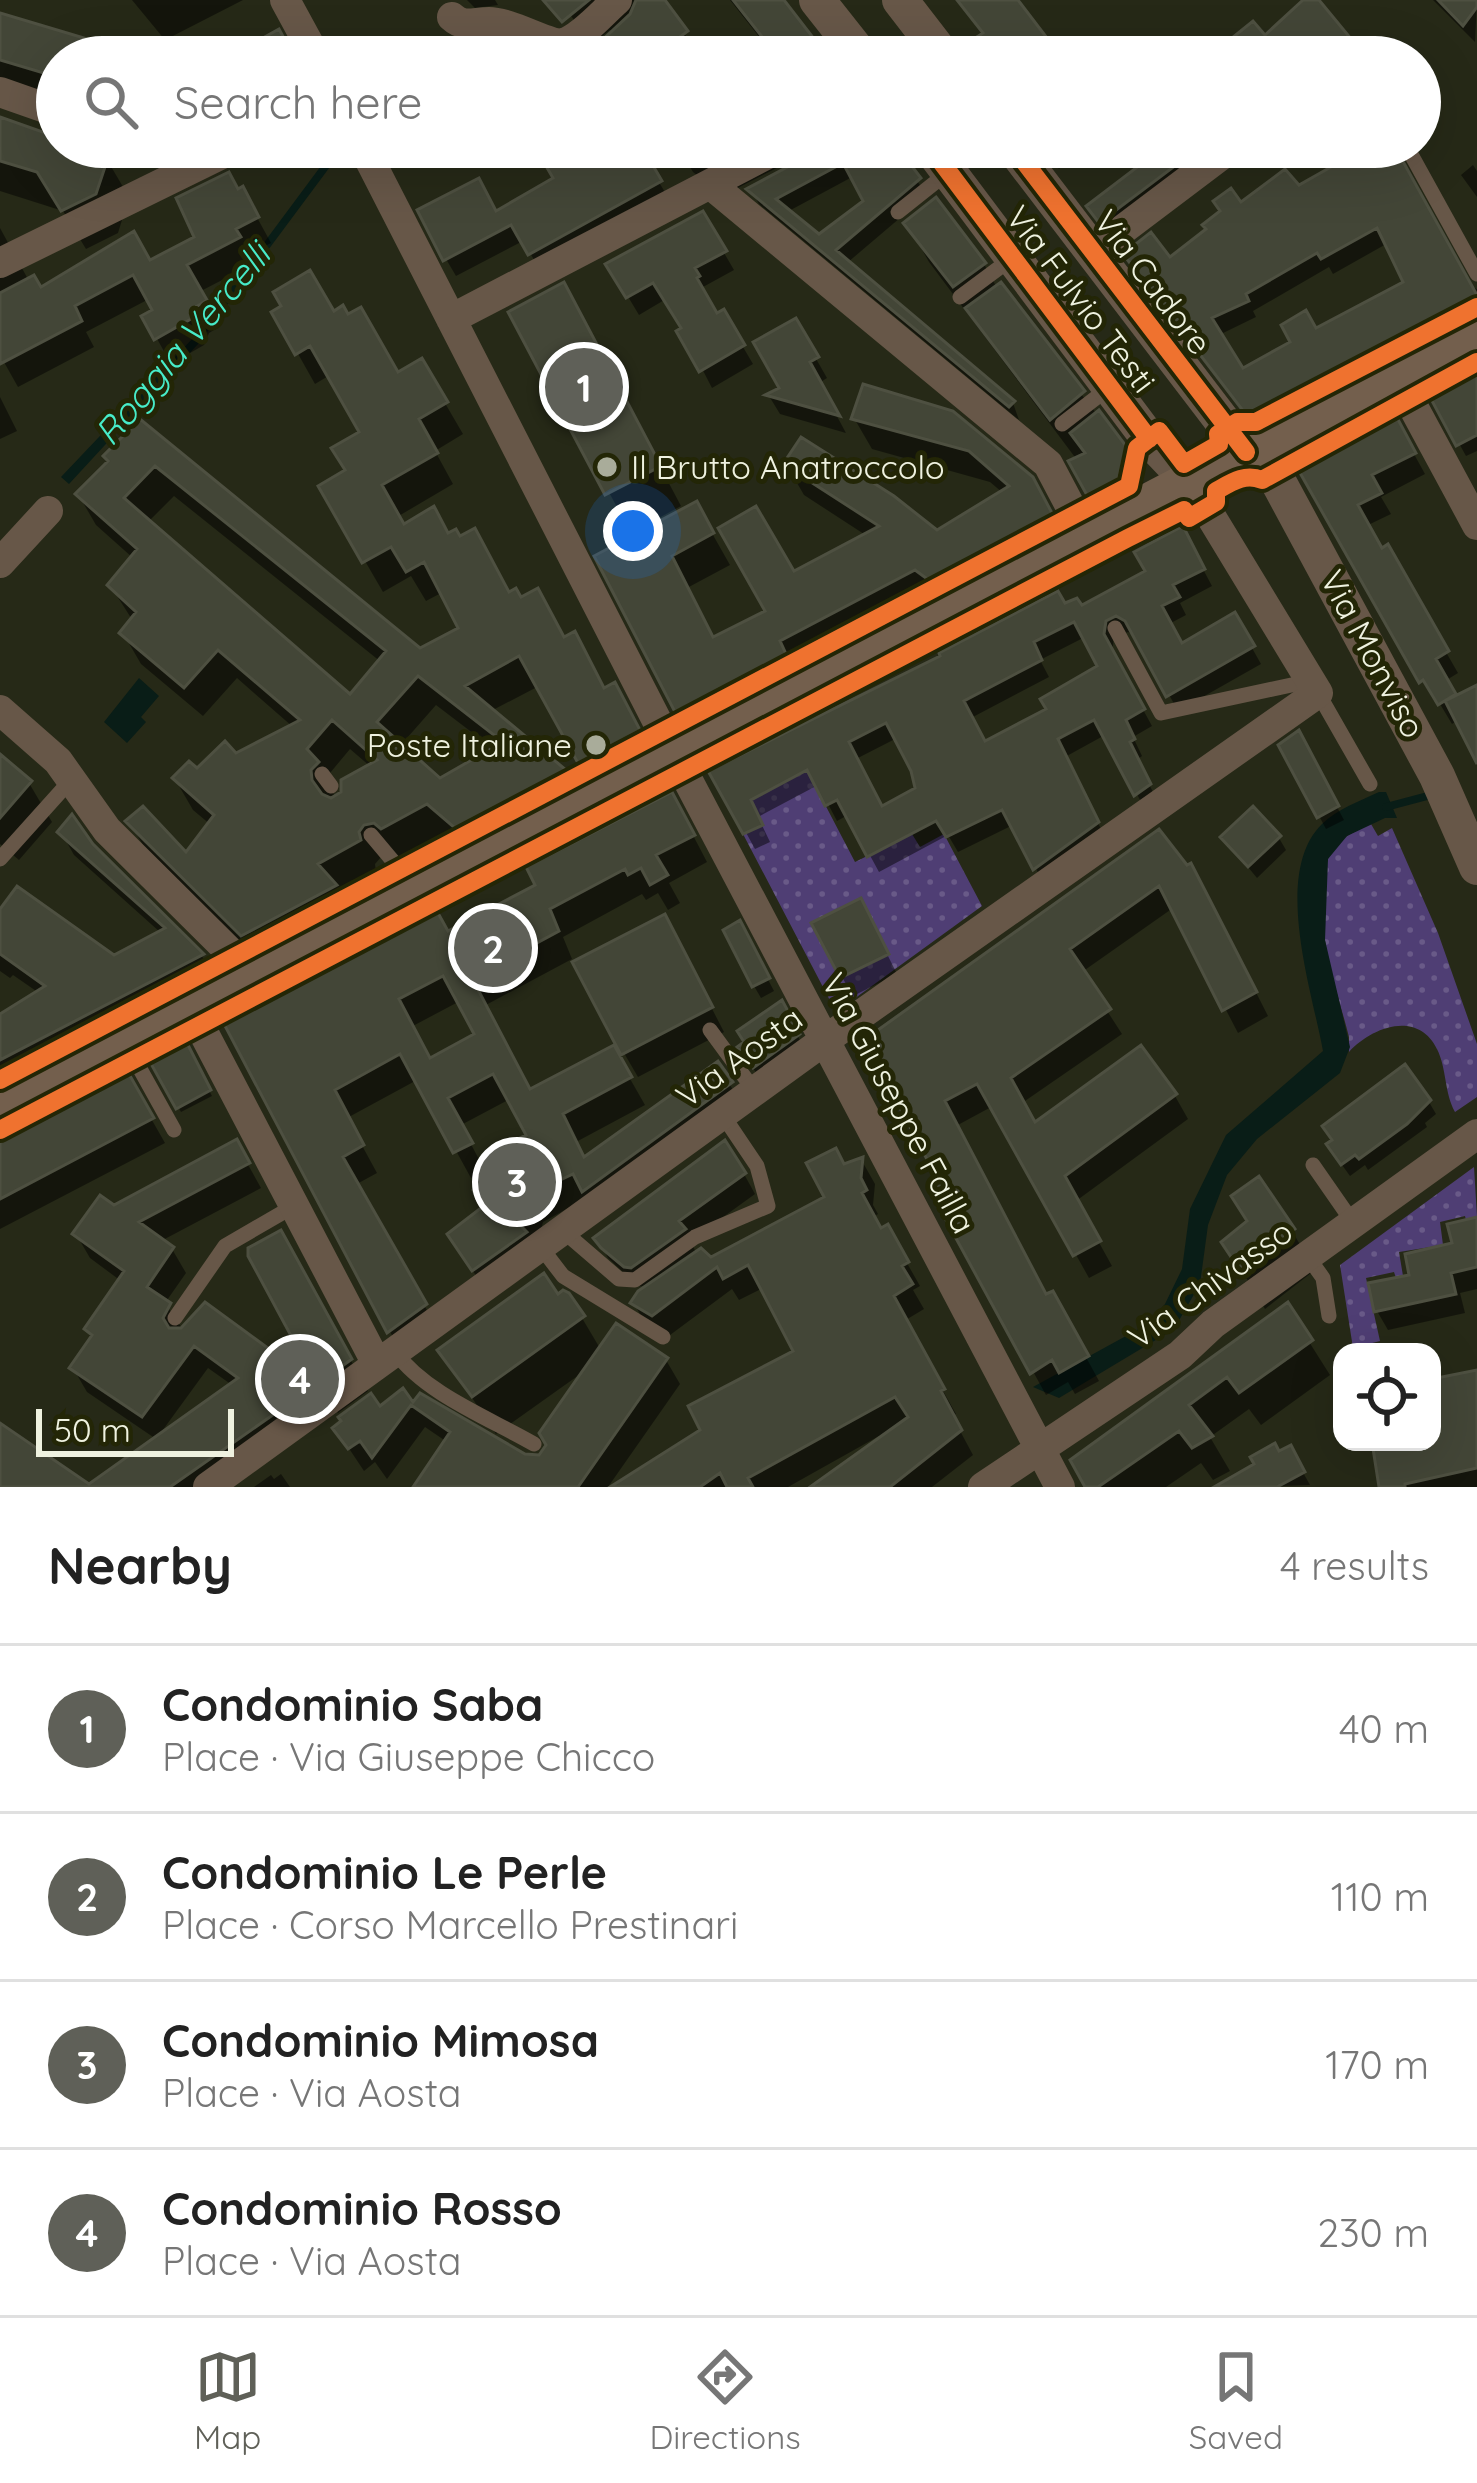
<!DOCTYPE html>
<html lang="en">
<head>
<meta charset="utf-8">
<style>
	body { margin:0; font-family:Quicksand,sans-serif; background:#f2f2f2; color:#222 }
	.controls { position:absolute; right:36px; bottom:36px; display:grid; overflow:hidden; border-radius:24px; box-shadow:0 12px 48px #0002 }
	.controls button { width:108px; height:108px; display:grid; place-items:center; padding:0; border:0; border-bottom:3px solid #e0e0e0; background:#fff; color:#222; font:60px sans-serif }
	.scale { position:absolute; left:36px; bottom:30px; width:198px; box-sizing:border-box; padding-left:12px; border:6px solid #eff2e0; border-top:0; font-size:33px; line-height:42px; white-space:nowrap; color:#eff2e0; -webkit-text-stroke:9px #232606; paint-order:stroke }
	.you { position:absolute; left:633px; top:531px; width:42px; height:42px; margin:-30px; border:9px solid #fff; border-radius:50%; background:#1a73e8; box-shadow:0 0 0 18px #1a73e833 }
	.badge { display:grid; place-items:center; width:78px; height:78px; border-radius:50%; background:#5f6058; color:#fff; font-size:39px; font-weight:700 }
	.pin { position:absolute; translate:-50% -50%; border:6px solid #fff; box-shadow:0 3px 12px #0006 }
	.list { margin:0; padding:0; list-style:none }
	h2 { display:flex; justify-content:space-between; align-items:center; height:156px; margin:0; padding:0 48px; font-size:51px }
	h2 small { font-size:39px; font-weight:400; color:#767676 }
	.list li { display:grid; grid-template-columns:78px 1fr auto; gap:36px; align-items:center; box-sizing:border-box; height:168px; padding:0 48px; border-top:3px solid #e0e0e0 }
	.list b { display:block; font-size:45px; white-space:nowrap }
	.list p { margin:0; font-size:39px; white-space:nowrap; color:#767676 }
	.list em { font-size:39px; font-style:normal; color:#767676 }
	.icon { flex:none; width:66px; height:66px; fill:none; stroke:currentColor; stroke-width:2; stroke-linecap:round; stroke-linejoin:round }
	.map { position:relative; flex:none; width:1477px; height:1487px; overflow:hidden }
	.search { position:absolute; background:#fff; box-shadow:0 12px 48px #0002; left:36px; right:36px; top:36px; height:132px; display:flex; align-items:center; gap:30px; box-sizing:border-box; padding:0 42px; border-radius:66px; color:#767676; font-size:45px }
	.sheet { height:828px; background:#fff }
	nav { display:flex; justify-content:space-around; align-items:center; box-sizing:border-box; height:168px; border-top:3px solid #e0e0e0; background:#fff; font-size:33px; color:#767676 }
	nav a { display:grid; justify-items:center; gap:6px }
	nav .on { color:#5f6058 }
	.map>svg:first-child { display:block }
</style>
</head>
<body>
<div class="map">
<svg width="1477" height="1487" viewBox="0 0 1477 1487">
	<defs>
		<pattern id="garden-dots" width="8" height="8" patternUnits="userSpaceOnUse" patternTransform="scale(3)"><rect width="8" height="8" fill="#4f3e74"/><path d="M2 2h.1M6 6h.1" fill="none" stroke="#695a88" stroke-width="1.8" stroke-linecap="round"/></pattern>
	</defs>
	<rect width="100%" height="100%" fill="#262917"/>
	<path fill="url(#garden-dots)" fill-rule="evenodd" d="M807,770L855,862L912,834L920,847L944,834L982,906L836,1012L743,834L763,824L747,792ZM812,924L888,954L840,978Z
		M1371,824L1378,836L1392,828L1438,933L1477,1044V1097L1455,1112C1444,1092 1447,1069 1437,1049C1417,1009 1371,1028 1349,1052V1037C1335,982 1310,916 1328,859C1334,840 1355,831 1371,824Z
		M1474,1167L1477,1217L1466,1220L1465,1216L1440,1222L1443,1245L1399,1252L1403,1276L1396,1278L1394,1272L1366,1278L1380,1341L1353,1348L1340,1265Z"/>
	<path fill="#091d17" d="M335,147L341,152L199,343L69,484L61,477L193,338Z
		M139,678L159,696L141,717L146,722L127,743L104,722Z
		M1379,792H1386L1397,818H1385L1347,836L1328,859L1325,940L1350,1047L1340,1073L1257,1139L1227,1175L1208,1225L1200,1284L1174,1329L1059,1398L1033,1387L1146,1325L1165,1304L1182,1269L1190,1209L1226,1135L1323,1051C1312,990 1272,873 1322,824C1337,809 1360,801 1379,792Z"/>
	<path fill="#0007" fill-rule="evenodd" d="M132,0H243L165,40Z
		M467,0H495L498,5L475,8Z
		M559,0H662L700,57H605L613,33L610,30L592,44Z
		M730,0H782L825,57H775Z
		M956,0H1015L1054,55L973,57L984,35Z
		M1433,0H1477L1475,42Z
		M0,14L134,57H57V106L0,80Z
		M0,121L57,141V147H75L106,158L129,197L118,233L86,249L63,211L0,191Z
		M173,147H269L226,166Z
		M426,147H451L432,158Z
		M539,147H638L669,199L540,270L523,241L456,276L446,259L496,214L557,179Z
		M678,147H818L722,196L693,172Z
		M833,147H893L927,195L847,263L1013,403L1019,420L759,204L751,190ZM854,176L867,202L819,238L787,212Z
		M1042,147H1080L1059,169Z
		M1138,147H1229L1110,237L1099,223L1142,167Z
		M1346,147H1392L1468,286L1477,289V316L1258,431L1136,270L1170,261L1240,207L1298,189L1349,160ZM1388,243L1407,283L1242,372L1219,335L1256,317L1253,311L1329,267L1333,274Z
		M1473,165L1477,171V197L1461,175Z
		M242,190L271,243L248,255L253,264L199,292L219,327L209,333L204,345L171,364L145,317L156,312L149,299L86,332L94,347L18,387L0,355V228L29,281L40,291L150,263L198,238Z
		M702,215L734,270L703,287L707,295L704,297L716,317L723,313L753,364L712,388L666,299L639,315L609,265Z
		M907,223L984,264L997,288L1123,447L1155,503L1148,536L1121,550L1090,496L1077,460L929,262Z
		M275,313L333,315L397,376L421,362L463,434L435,451L453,484L397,517L403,527L447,536L509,595L564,640L638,728L539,686L491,711L564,772L581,802L476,858L447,833L401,858L394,853L382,856L375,864L376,872L338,893L352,917L261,965L147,852L129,821L186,857L211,825L193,810L175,779L236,757L293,727L237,678L203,716L141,664L123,633L133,621L110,585L133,558L96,525L78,494L110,462L140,423L420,652L462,630L443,592L426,601L411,576L383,592L322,487L348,471L363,433L330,375L315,384ZM174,496L381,662L350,699L148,522ZM436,705L495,750L439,781L400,746ZM350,749L371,767L336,798L325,779Z
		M512,313L585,325L681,506L631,533Z
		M795,322L827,378L819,383L846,433L780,414L769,396L783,389Z
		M0,397L17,431L0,439Z
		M1435,400L1477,409V451L1466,456Z
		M952,413L1049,511L1068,547L696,741L598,557L696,505L730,565L687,588L714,640L769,612L793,575L867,536L804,495L786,464L937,533L1003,493L990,482L872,449L854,418Z
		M1393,416L1425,474L1381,497L1391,514L1366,526L1381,552L1386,548L1458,673L1445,681L1455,699L1477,688V750L1458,720L1452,724L1437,699L1434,701L1299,465Z
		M1182,530L1212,586L1180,603L1186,615L1169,624L1181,646L1234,616L1261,664L1178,711L1137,637L1128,632L1114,637L1112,653L1152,726L1133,737L1142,756L1137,760L1158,802L1146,811L1105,735L1065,757L1106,839L1044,884L1013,825L958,852L948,835L879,872L848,815L837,821L818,785L758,817L770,842L755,849L713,772L1064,607L1081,609L1149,572ZM1085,637L1101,667L1050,710L984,744L971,718L1049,677L1040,660ZM897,738L914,770L919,790L881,810L856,759Z
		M640,734L655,762L599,792L583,764Z
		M1298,735L1344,820L1326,829L1282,746Z
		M0,758L29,783L52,822L19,860L0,844Z
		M686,822L707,862L669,883L680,903L668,910L658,893L646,900L642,894L563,937L572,959L484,1006L530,1093L613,1049L645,1105L576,1142L585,1160L717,1065L746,1110L543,1222L535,1252L490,1296L466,1261L485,1209L530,1136L510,1099L461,1125L485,1171L471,1178L417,1080L347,1118L377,1173L355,1185L440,1333L404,1358L228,1026L447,935ZM460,1001L478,1036L430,1062L411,1027Z
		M61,832L91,846L202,956L214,978L0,1090V1017L39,993L13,975L10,978L0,971V914L114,958L161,933L74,855Z
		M1158,833L1204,890L1268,1016L1238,1033L1173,908L1082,972L1122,1034L1022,1103L1035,1127L1175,1096L1188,1119L1076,1201L1112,1266L1089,1278L993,1106L956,1126L1046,1298L1052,1295L1099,1381L1075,1394L1068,1382L1046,1395L932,1188L943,1183L868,1041Z
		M1224,838H1279L1286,850L1257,878Z
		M871,922L897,974L853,996L842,977Z
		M739,924L774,991L761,998L754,986Z
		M677,941L724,1032L638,1077L624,1053Z
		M781,1005L808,1055L766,1086L752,1067Z
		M186,1047L212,1096L181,1112L154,1064Z
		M128,1078L165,1143L0,1229V1144Z
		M1429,1102L1436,1114L1425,1123L1427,1127L1368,1170L1365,1165L1350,1176L1337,1158Z
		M236,1143L261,1188L161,1241L172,1249L186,1273L165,1303L183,1330L206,1306L315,1386L328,1409L217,1487H89L156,1439L87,1392L73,1368L93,1339L88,1330L121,1281L90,1258L76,1234L114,1208ZM208,1368L232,1385L157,1438Z
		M862,1161L875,1184L873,1205L878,1214L873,1217L881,1231L887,1228L920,1286L913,1290L924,1309L904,1321L956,1414L952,1416L973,1455L932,1487H815L882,1440L879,1436L788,1487H615L704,1431L797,1352L763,1288L739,1300L732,1289L666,1338L647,1327L634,1303L649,1287L638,1286L608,1258L597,1238L744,1174L755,1194L690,1241L697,1254L711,1261L828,1199L844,1167Z
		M1477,1220V1289L1460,1293L1465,1313L1388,1330L1377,1311L1456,1245Z
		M1292,1231L1315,1270L1265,1309L1225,1243Z
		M280,1234L368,1391L338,1413L251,1256Z
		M558,1298L582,1318L601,1350L666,1360L680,1384L608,1487H417L447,1442L425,1427L387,1479L375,1462L364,1471L336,1429L379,1410L402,1392L413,1407L421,1397L524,1457L536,1459L550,1445L586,1370L496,1434L441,1351Z
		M1287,1307L1330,1375L1261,1425L1249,1409L1210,1437L1230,1471L1213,1480L1201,1463L1166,1487H1088Z
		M1477,1369V1487H1382L1374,1442H1432V1382L1471,1374Z
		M1290,1449L1310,1485L1242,1487L1278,1455Z
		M281,1474L290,1487H254L271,1475L274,1479Z"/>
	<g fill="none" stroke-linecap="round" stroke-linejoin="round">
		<path stroke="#091d17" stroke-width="8" d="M1386,807L1435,794"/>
	</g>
	<path fill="#434637" stroke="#4e5041" stroke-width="3" fill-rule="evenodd" d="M543,0H589L562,22Z
		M636,0H665L688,31L653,57H604L596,46L630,14Z
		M733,0H784L828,57H778Z
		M957,0H1018L1047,38L1022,57H966L963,46L983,33Z
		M1303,0H1319L1366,57H1241L1245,53L1232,38L1253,21L1265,35Z
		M1438,0H1477V7L1463,26Z
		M0,13L131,52L130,57H57V77L0,60Z
		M279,29L294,57H229Z
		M0,117L57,137V147H85L109,155L96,194L61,211L37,172L0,161Z
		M535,147H642L662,181L528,255L511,225L443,261L417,210L479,178L496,211L553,178Z
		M825,147H897L921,178L836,250L1015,401L1009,407L746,189ZM843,163L863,201L819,234L776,199Z
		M1127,147H1200L1099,223L1086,206L1140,165Z
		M1356,147H1395L1477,295L1247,416L1123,254L1151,232L1170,257L1206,229L1202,225L1220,211L1213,201L1231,188L1241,202L1285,169L1299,185L1345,159L1342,154ZM1377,228L1403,282L1316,328L1306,310L1281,325L1290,342L1243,368L1212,318L1249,301L1246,294L1317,253L1321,259Z
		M229,172L238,189L243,186L259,217L236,229L241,237L187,265L207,300L196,307L191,319L154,340L141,316L152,310L133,275L75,306L82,321L0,364V293L34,275L41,287L134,231L150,260L194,237L176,198Z
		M936,197L986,263L953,287L903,223Z
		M703,211L727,251L695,268L700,276L697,278L717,313L724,309L745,345L699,372L676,331L681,328L653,283L626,298L605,264Z
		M310,270L334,311L343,305L348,314L361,307L398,372L422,358L448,402L419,419L438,453L382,485L404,524L434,506L448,533L456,529L460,536L475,528L509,592L516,588L521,597L538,588L564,637L575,631L604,688L615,682L640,730L578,763L519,656L465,686L566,770L456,829L427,804L381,829L374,823L364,825L359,832L361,840L318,864L337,885L241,936L125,821L143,806L186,852L214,815L172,778L189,761L197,768L225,741L236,753L300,720L218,650L184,688L119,633L136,612L107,585L137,549L75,494L108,461L103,456L140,419L420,648L458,628L424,562L406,572L391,547L362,563L318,486L345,470L331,448L359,432L310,346L295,355L271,312L281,306L273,292ZM155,466L386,651L350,694L124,498ZM418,676L503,742L440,778L377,722ZM332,720L377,760L341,780V792L331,798L322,794L312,780L311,770L319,762L307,749Z
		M564,282L661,466L605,495L508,312Z
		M1001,282L1085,391L1050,420L965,308Z
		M796,318L819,357L810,362L840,416L765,395L779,388L753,342Z
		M1477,375V435L1456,446L1431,399Z
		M863,384L953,411L1033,477L1053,515L930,581L915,570L780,641L787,656L675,712L594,556L697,501L714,533L672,556L713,637L765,611L718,528L756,506L794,571L879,526L783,464L801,437L894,496L937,530L1009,486L969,451L851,419Z
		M1099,410L1126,446L1118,481L1088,497L1068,461L1085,453L1070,433Z
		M1394,412L1416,453L1372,475L1382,493L1358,505L1382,548L1388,544L1449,651L1436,659L1456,694L1438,705L1423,680L1419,683L1295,464Z
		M1183,526L1205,569L1173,585L1180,597L1162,606L1182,643L1235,612L1255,646L1166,697L1125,621L1116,616L1106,621L1104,634L1145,709L1126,720L1135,739L1130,742L1151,784L1134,796L1094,720L1058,739L1099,822L1033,870L1002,810L946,837L936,821L867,857L837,800L825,806L807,770L751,800L763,825L743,834L708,771L940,656L939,653L1058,591L1065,603L1077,598L1082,605L1145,571L1134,552ZM1074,622L1097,666L1040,699L1046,709L985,741L964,701L1042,660L1034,642ZM886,723L911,771L915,788L882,806L849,742Z
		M1477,685V764L1445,701Z
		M1299,730L1339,806L1317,818L1278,745Z
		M0,754L32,781L0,818Z
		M672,792L695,835L656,855L668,875L650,885L641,868L628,875L625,869L550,909L559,931L472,978L530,1089L614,1045L632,1077L563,1114L584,1157L718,1061L733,1082L582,1192L573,1174L529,1195L520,1225L527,1232L472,1271L447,1234L481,1208L473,1190L496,1149L526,1135L493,1074L448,1098L473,1143L453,1153L400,1054L335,1090L364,1145L343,1157L427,1304L387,1333L224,1024L438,913L448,931L535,885L526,867ZM443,976L474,1034L430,1058L399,999Z
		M1253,806L1281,836L1248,867L1220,837Z
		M72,814L93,844L204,954L0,1060V1014L45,986L0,954V909L17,886L114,955L165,928L57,832Z
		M1159,829L1187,865L1191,863L1257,992L1222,1011L1159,886L1070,949L1111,1009L1011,1078L1035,1122L1141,1045L1177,1094L1065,1176L1101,1241L1073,1256L977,1084L945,1101L1046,1294L1053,1291L1089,1356L1059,1373L1052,1360L1030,1374L928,1187L939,1182L864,1040Z
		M861,898L889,954L840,978L811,923Z
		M665,914L713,1007L621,1055L572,962Z
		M740,920L770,978L752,987L723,930Z
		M782,1000L800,1034L753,1068L737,1047L744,1042L737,1031Z
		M187,1043L211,1090L176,1109L150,1062Z
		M1405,1064L1431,1100L1407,1124L1359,1159L1355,1155L1341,1165L1326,1144L1332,1140L1322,1126Z
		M129,1074L154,1118L0,1199V1141Z
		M237,1139L250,1163L139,1222L174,1247L147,1287L171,1303L163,1318L169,1328H181L205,1302L317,1384L170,1487H0V1423L89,1484L238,1378L194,1346L142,1417L69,1368L92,1335L84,1329L124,1271L72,1234L100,1195L114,1205Z
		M725,1140L746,1173L679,1221L686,1229L631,1268L624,1267L601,1248L593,1238Z
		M836,1148L844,1164L863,1157L861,1178L867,1190L862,1193L881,1228L888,1224L909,1262L902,1266L913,1284L894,1296L945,1389L941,1391L962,1430L890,1487H810L908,1417L895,1397L748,1478L753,1487H727L720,1473L700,1487H610L700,1430L688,1406L793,1351L748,1265L723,1279L717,1267L652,1316L630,1303L638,1291L701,1248L711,1257L824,1197L806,1163Z
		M1259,1176L1295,1229L1241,1272L1221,1242L1247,1221L1231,1196Z
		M1477,1217V1267L1451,1273L1456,1294L1374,1312L1368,1283L1409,1275L1405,1254L1452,1243L1447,1224Z
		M281,1230L352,1359L317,1384L248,1256V1248Z
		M544,1273L558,1294L563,1290L569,1293L585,1316L472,1397L437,1350Z
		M1288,1302L1313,1340L1239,1393L1227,1377L1189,1405L1213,1436L1192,1448L1179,1431L1098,1487H1085L1070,1460Z
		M616,1323L668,1358L578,1487H413L450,1432L411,1405L372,1458L360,1441L348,1449L332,1428L341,1421L338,1417L371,1393L380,1406L403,1388L413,1402L420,1393L525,1454L539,1455L546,1445L539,1433Z
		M1477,1370V1468L1405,1484V1487H1379L1372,1442H1432V1379Z
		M1275,1443L1279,1451L1291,1445L1305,1472L1277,1487H1214L1254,1464L1250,1457Z"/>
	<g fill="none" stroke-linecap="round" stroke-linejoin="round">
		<path stroke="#675748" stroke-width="15" d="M1407,147L1477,274
			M898,212L947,173
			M960,297L1011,259
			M1062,424L1110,387
			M1115,628L1161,713L1310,681
			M1318,693L1370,784
			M322,774L331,786
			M371,835L413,885
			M0,859L71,780
			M710,1030L754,1090
			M125,1042L174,1130
			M1313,1165L1354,1224
			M562,1230L619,1279L635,1280L695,1237L768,1206L757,1166L722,1114
			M540,1246L563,1276L663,1337
			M1308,1257L1323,1278L1329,1316
			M175,1318L225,1246L294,1206
			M395,1352C426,1394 489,1418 534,1444"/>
		<path stroke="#675748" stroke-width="30" d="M285,0L316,57
			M452,17C464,28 473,22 489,22C511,22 550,46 563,43C581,38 603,12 617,0
			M0,92L57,112
			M153,147L201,164
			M363,147L673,752L1060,1487
			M710,184L1048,464L1086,536
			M1093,252L1232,147
			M0,263L236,147
			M451,319L781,147
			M1396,375L1477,525
			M0,563L48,511
			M0,710L58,761L107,830L251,973
			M189,1005L377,1364
			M208,1487L825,1040L1318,693L1190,482
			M983,1487L1180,1355L1213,1324L1477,1134"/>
		<path stroke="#675748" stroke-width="36" d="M817,0L862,57
			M900,0L944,57
			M930,147L1149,439L1190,482
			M1013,147L1246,452
			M1259,446L1437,776L1477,867"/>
		<path stroke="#735f4d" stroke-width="42" d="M0,1104L1477,333"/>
		<g stroke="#232606" stroke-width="26">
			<path id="cycleway" d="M930,147L1149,439
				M1013,147L1246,452
				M0,1080L1129,486L1137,448L1159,431L1184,464L1219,444L1218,434L1237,422H1256L1477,307
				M0,1130L1128,538L1184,510L1189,518L1216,502V491C1232,482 1245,473 1262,480L1477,362"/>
		</g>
		<use href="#cycleway" stroke="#ef722f" stroke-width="18"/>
	</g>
	<g fill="#a9ac9a" stroke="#232606" stroke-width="4.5">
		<circle cx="607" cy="467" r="12"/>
		<circle cx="596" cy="745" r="12"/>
	</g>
	<g text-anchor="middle" stroke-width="10" stroke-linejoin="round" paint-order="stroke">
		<g font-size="33" fill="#eff2e0" stroke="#232606">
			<text transform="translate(1153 282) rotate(53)" y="12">Via Cadore</text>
			<text transform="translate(1081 299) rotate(53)" y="12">Via Fulvio Testi</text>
			<text transform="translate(1373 654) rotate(62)" y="12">Via Monviso</text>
			<text transform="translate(739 1057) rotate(-36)" y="12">Via Aosta</text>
			<text transform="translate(899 1103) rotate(62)" y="12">Via Giuseppe Failla</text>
			<text transform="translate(1210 1284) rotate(-36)" y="12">Via Chivasso</text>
		</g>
		<g font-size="33" fill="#eff2e0" stroke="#232606" text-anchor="start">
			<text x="631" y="479">Il Brutto Anatroccolo</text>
			<text x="572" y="757" text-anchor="end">Poste Italiane</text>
		</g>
		<g font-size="36" font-style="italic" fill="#47ecc9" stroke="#232606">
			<text transform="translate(182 344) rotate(-50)" y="13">Roggia Vercelli</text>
		</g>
	</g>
</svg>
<div class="controls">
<button><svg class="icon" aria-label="locate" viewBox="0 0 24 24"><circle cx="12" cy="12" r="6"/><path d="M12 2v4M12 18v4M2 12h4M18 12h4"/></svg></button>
</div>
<div class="scale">50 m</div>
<div class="you"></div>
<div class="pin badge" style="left:584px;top:387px">1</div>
<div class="pin badge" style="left:493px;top:948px">2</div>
<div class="pin badge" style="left:517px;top:1182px">3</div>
<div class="pin badge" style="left:300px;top:1379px">4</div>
<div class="search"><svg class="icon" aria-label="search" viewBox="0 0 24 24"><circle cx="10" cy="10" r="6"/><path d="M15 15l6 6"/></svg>Search here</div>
</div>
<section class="sheet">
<h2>Nearby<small>4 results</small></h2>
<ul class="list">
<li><span class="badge">1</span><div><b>Condominio Saba</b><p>Place · Via Giuseppe Chicco</p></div><em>40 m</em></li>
<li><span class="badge">2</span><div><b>Condominio Le Perle</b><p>Place · Corso Marcello Prestinari</p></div><em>110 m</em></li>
<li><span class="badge">3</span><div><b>Condominio Mimosa</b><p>Place · Via Aosta</p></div><em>170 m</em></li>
<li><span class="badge">4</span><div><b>Condominio Rosso</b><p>Place · Via Aosta</p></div><em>230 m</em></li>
</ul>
</section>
<nav>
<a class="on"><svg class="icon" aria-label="map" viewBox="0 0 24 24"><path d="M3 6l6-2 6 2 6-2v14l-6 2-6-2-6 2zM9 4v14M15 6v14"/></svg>Map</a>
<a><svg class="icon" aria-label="directions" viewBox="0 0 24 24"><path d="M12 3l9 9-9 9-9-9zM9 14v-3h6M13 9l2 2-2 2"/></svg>Directions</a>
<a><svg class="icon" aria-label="saved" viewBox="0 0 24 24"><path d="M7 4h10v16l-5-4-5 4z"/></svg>Saved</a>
</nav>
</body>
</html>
